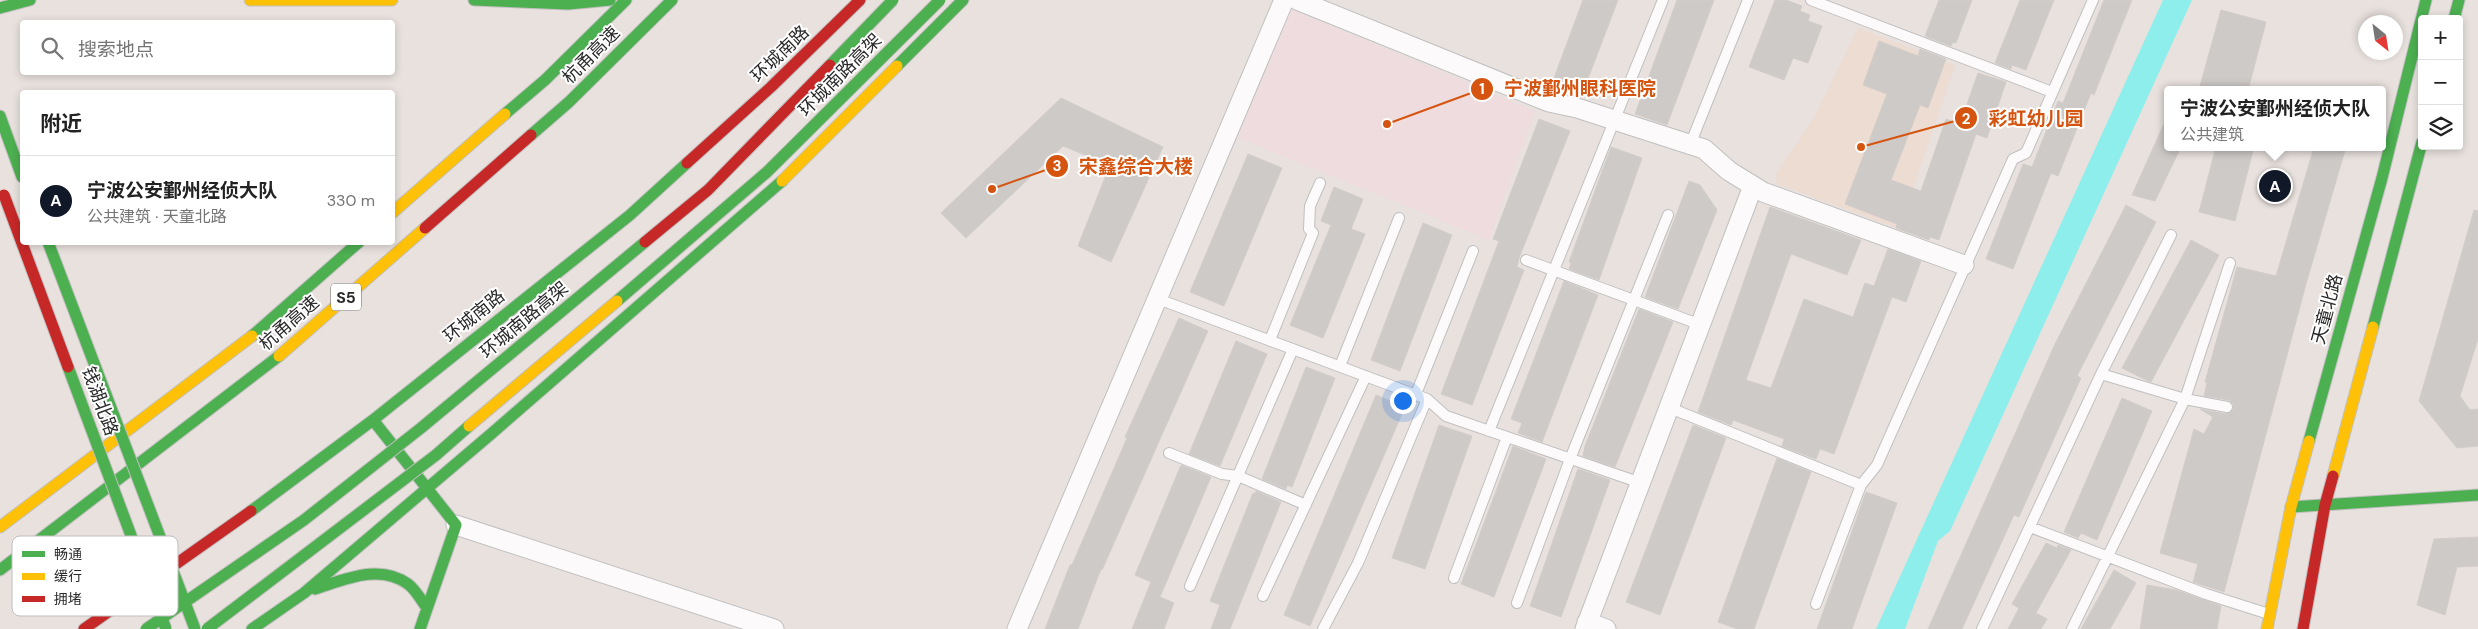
<!DOCTYPE html>
<html lang="zh">
<head>
<meta charset="utf-8">
<style>
	body { margin:0; font-family:"DM Sans","Noto Sans SC",sans-serif; background:#f2f2f2; color:#222 }
	.controls { position:absolute; right:15px; top:15px; display:grid; overflow:hidden; border-radius:5px; box-shadow:0 2px 8px #0003 }
	.controls button { width:45px; height:45px; display:grid; place-items:center; padding:0; border:0; border-bottom:1px solid #e0e0e0; background:#fff; color:#222; font:25px sans-serif }
	.compass { position:absolute; left:2358px; top:15px; width:45px; height:45px; border-radius:50%; background:#fff; box-shadow:0 2px 8px #0003; rotate:150deg }
	.you { position:absolute; left:1402px; top:400px; width:18px; height:18px; margin:-12px; border:4px solid #fff; border-radius:50%; background:#1a73e8; box-shadow:0 0 0 8px #1a73e833 }
	.badge { display:grid; place-items:center; width:32px; height:32px; border-radius:50%; background:#111827; color:#fff; font-size:16px; font-weight:700 }
	.pin { position:absolute; translate:-50% -50%; border:2px solid #fff; box-shadow:0 1px 5px #0006 }
	.popup { position:absolute; left:2164px; top:86px; width:222px; height:65px; box-sizing:border-box; display:grid; place-content:center; border-radius:5px; background:#fff; filter:drop-shadow(0 1px 4px #0005); font-size:16px; white-space:nowrap; color:#767676 }
	.popup b { font-size:19px; color:#222 }
	.popup::after { content:''; position:absolute; left:50%; top:100%; margin-left:-10px; border:10px solid transparent; border-top-color:#fff }
	.list { margin:0; padding:0; list-style:none }
	h2 { display:flex; justify-content:space-between; align-items:center; height:65px; margin:0; padding:0 20px; font-size:21px }
	h2 small { font-size:16px; font-weight:400; color:#767676 }
	.list li { display:grid; grid-template-columns:32px 1fr auto; gap:15px; align-items:center; box-sizing:border-box; height:90px; padding:0 20px; border-top:1px solid #e0e0e0 }
	.list b { display:block; font-size:19px; white-space:nowrap }
	.list p { margin:0; font-size:16px; white-space:nowrap; color:#767676 }
	.list em { font-size:16px; font-style:normal; color:#767676 }
	.icon { flex:none; width:28px; height:28px; fill:none; stroke:currentColor; stroke-width:2; stroke-linecap:round; stroke-linejoin:round }
	.map { position:relative; flex:none; width:2478px; height:629px; overflow:hidden }
	.search { position:absolute; background:#fff; box-shadow:0 2px 8px #0003; left:20px; top:20px; width:375px; height:55px; display:flex; align-items:center; gap:12px; box-sizing:border-box; padding:0 18px; border-radius:5px; color:#767676; font-size:19px }
	.panel { position:absolute; background:#fff; box-shadow:0 2px 8px #0003; left:20px; top:90px; width:375px; height:155px; border-radius:5px }
	.map>svg:first-child { display:block }
</style>
</head>
<body>
<div class="map">
<svg width="2478" height="629" viewBox="0 0 2478 629">
	<rect width="100%" height="100%" fill="#e8e1de"/>
	<path fill="#ecdcd2" d="M1858,28L1955,65L1899,229L1777,184L1776,174L1813,119Z"/>
	<path fill="#eedcdf" d="M1291,9L1535,111L1489,240L1238,138Z"/>
	<path fill="#8eeeeb" d="M2163,0H2192L1950,531L1938,541L1905,629H1876Z"/>
	<path fill="#cecac8" stroke="#d3cdca" d="M1583,0H1618L1581,97L1551,86Z
		M1677,0H1714L1667,125L1635,114Z
		M1775,0H1786L1802,6L1800,11L1810,15L1808,21L1822,26L1808,63L1793,58L1784,80L1749,67Z
		M1939,0H1972L1956,43L1953,42L1951,46L1925,36Z
		M2020,0H2054L2026,70L2012,65L2011,69L1995,63Z
		M2104,0H2132L2094,95L2091,93L2058,176L2051,173L2013,269L1986,259L2023,164L2032,167L2058,101L2063,103Z
		M2221,10L2266,22L2248,90H2199Z
		M1879,41L1918,56L1920,49L1946,59L1928,108L1920,105L1891,180L1921,191L1946,119L1960,124L1978,73L2006,82L1987,138L1976,134L1939,240L1930,237L1929,240L1896,228L1897,224L1845,204L1887,94L1863,85Z
		M1061,98L1163,147L1111,262L1078,246L1110,165L1063,146L966,238L941,213Z
		M2168,115V147H2181L2155,201L2132,195Z
		M1539,119L1570,131L1519,258L1517,267L1524,270L1472,405L1441,394L1499,241L1493,239Z
		M1611,147L1642,158L1599,280L1569,269L1571,263L1569,262Z
		M2216,147H2254L2235,221L2199,212Z
		M2314,147H2346L2306,284L2224,592L2193,582L2198,564L2160,553L2194,429L2204,434L2213,417L2200,409L2226,414L2234,409L2233,404L2229,400L2204,396L2207,383L2205,382L2237,267L2276,276Z
		M1248,154L1282,168L1224,306L1190,292Z
		M1689,181L1700,185L1717,210L1678,309L1645,297Z
		M1334,187L1363,199L1351,229L1365,234L1323,338L1290,325L1331,225L1321,221Z
		M2126,205L2156,222L2077,376L2081,378L2019,517L2014,515L1962,629H1928L2055,344Z
		M1770,207L1861,240L1847,275L1791,254L1746,380L1771,388L1804,299L1853,317L1865,283L1874,286L1888,249L1921,261L1906,302L1892,297L1834,454L1820,449L1816,459L1782,446L1784,439L1733,420L1731,425L1698,412Z
		M2474,210L2478,211V339L2460,396L2470,410L2478,409V446L2457,448L2419,401Z
		M1423,223L1452,235L1400,371L1371,360Z
		M2191,240L2219,255L2151,382L2144,379L2122,368Z
		M1564,281L1598,295L1542,442L1518,433L1522,423L1511,419Z
		M1639,309L1673,322L1615,467L1583,456L1585,446Z
		M1179,318L1208,331L1102,570L1101,569L1078,629H1045L1070,565H1072L1127,438L1125,437Z
		M1236,341L1267,354L1220,466L1189,454Z
		M1306,367L1335,378L1292,487L1287,485L1286,489L1262,479Z
		M1376,395L1405,407L1310,626L1284,615Z
		M2122,398L2152,411L2097,540L2081,533L2078,538L2064,532Z
		M1439,425L1472,436L1425,569L1392,558Z
		M1693,425L1726,438L1660,615L1626,602Z
		M1513,446L1546,459L1494,597L1461,584Z
		M1777,458L1811,472L1754,629H1737L1718,622Z
		M1181,465L1211,477L1160,597L1174,603L1164,629H1132L1151,582L1135,575Z
		M1578,469L1610,480L1561,617L1530,606Z
		M1256,491L1281,502L1230,629H1211L1220,605L1210,601L1253,493L1255,494Z
		M1866,492L1897,503L1852,629H1817Z
		M2478,537V566L2457,567L2445,615L2417,605L2434,539Z
		M2046,543L2057,548L2058,545L2071,550L2036,613L2047,619L2041,629H2008L2019,608L2012,604Z
		M2114,570L2136,583L2110,629H2081Z
		M2147,585L2176,590L2221,606L2217,629H2140Z"/>
	<g fill="none" stroke-linecap="round" stroke-linejoin="round">
		<g stroke="#c1c0c0" stroke-width="12">
			<path id="lane" d="M1811,0L2052,92
				M1690,145L1748,0
				M1526,260L1701,325
				M1158,299L1427,399L1446,416L1641,483
				M1270,340L1313,233L1309,229L1310,206L1320,183
				M1340,366L1399,218
				M2101,374L2185,399L2227,407
				M1416,394L1473,251
				M1670,408L1861,485
				M1489,431L1663,0
				M1169,453L1222,474L1238,476L1306,505
				M2030,527L2206,594L2269,614
				M1454,578L1507,437
				M1190,586L1293,349
				M1263,596L1366,376
				M1517,603L1570,459L1668,215
				M1816,604L1861,485L1877,465L2013,159L2026,153L2093,0
				M1323,629L1358,563L1427,399
				M1982,629L2101,374L2171,235
				M2072,629L2185,399L2230,263"/>
		</g>
		<g stroke="#c1c0c0" stroke-width="21">
			<path id="street" d="M1297,0L1549,102L1577,108L1704,149L1729,171L1763,192L1964,265
				M456,525L774,629
				M1587,622L1606,629
				M1017,629L1284,0
				M1585,629L1753,186"/>
		</g>
		<g stroke="#c1c0c0" stroke-width="13">
			<path id="fast" d="M474,0L568,4L610,0
				M0,8L30,0
				M2454,19L2459,0
				M897,66L963,0
				M505,114L545,80L626,0
				M0,116L22,177
				M531,135L569,102L672,0
				M2373,327L2422,142
				M252,336L359,242
				M373,420L456,525L420,629
				M2309,441L2382,178L2426,0
				M2291,507L2478,495
				M251,511L373,420L630,215L687,163
				M0,570L279,356
				M315,589C344,580 379,563 408,584C416,590 421,600 427,608
				M252,629L304,593L491,434L782,181"/>
		</g>
		<g stroke="#c1c0c0" stroke-width="13">
			<path id="slow" d="M250,0H392
				M782,181L897,66
				M392,213L505,114
				M279,356L425,228
				M2333,476L2373,327
				M0,527L252,336
				M2267,629L2291,507L2309,441"/>
		</g>
		<g stroke="#c1c0c0" stroke-width="13">
			<path id="jam" d="M687,163L771,87L860,0
				M425,228L531,135
				M84,629L251,511
				M2303,629L2325,505L2333,476"/>
		</g>
		<use href="#lane" stroke="#fcfafa" stroke-width="10"/>
		<use href="#street" stroke="#fcfafa" stroke-width="19"/>
		<use href="#fast" stroke="#4caf50" stroke-width="11"/>
		<use href="#slow" stroke="#ffc107" stroke-width="11"/>
		<use href="#jam" stroke="#c62828" stroke-width="11"/>
		<g stroke="#c0bebc" stroke-width="13" stroke-linecap="butt">
			<path id="fast-bridge" d="M830,65L893,0
				M48,242L195,629
				M617,301L767,172L940,0
				M68,367L166,629
				M146,629L304,520L421,428L645,242
				M207,629L436,455L469,426"/>
		</g>
		<g stroke="#c0bebc" stroke-width="13" stroke-linecap="butt">
			<path id="slow-bridge" d="M469,426L617,301"/>
		</g>
		<g stroke="#c0bebc" stroke-width="13" stroke-linecap="butt">
			<path id="jam-bridge" d="M4,195L68,367
				M645,242L708,190L830,65"/>
		</g>
		<use href="#fast-bridge" stroke="#4caf50" stroke-width="11"/>
		<use href="#slow-bridge" stroke="#ffc107" stroke-width="11"/>
		<use href="#jam-bridge" stroke="#c62828" stroke-width="11"/>
	</g>
	<g text-anchor="middle" stroke-width="4" stroke-linejoin="round" paint-order="stroke">
		<rect fill="#fff" stroke="#696969" stroke-width="1" x="331" y="283.5" width="30" height="27" rx="4"/>
		<g font-size="16" font-weight="bold" fill="#292929">
			<text x="346" y="303">S5</text>
		</g>
		<g font-size="18" fill="#292929" stroke="#fff">
			<text transform="translate(780 54) rotate(-44)" y="6">环城南路</text>
			<text transform="translate(591 55) rotate(-45)" y="6">杭甬高速</text>
			<text transform="translate(840 75) rotate(-45)" y="6">环城南路高架</text>
			<text transform="translate(2327 309) rotate(-75)" y="6">天童北路</text>
			<text transform="translate(474 316) rotate(-39)" y="6">环城南路</text>
			<text transform="translate(524 320) rotate(-40)" y="6">环城南路高架</text>
			<text transform="translate(289 323) rotate(-41)" y="6">杭甬高速</text>
			<text transform="translate(100 401) rotate(70)" y="6">钱湖北路</text>
		</g>
	</g>
	<rect x="12" y="536" width="166" height="80" rx="8" fill="#fff" stroke="#bfbfbf" stroke-width="1"/>
	<rect x="22" y="551" width="23" height="6" fill="#4caf50"/>
	<rect x="22" y="573" width="23" height="7" fill="#ffc107"/>
	<rect x="22" y="596" width="23" height="6" fill="#c62828"/>
	<g font-size="14" fill="#292929">
		<text x="54" y="559">畅通</text>
		<text x="54" y="581">缓行</text>
		<text x="54" y="604">拥堵</text>
	</g>
	<path fill="none" stroke="#d5540f" stroke-width="2" d="M1387 124L1482 89M1861 147L1966 118M992 189L1057 166"/>
	<g fill="#d5540f" stroke="#fff" stroke-width="2">
		<circle cx="1387" cy="124" r="5"/>
		<circle cx="1861" cy="147" r="5"/>
		<circle cx="992" cy="189" r="5"/>
		<circle cx="1482" cy="89" r="12"/>
		<circle cx="1966" cy="118" r="12"/>
		<circle cx="1057" cy="166" r="12"/>
	</g>
	<g font-size="15" text-anchor="middle" font-weight="bold" fill="#fff">
		<text x="1482" y="94">1</text>
		<text x="1966" y="124">2</text>
		<text x="1057" y="171">3</text>
	</g>
	<g font-size="19" text-anchor="middle" font-weight="bold" fill="#d5540f" stroke="#fff" stroke-width="4" stroke-linejoin="round" paint-order="stroke">
		<text x="1580" y="95">宁波鄞州眼科医院</text>
		<text x="2036" y="125">彩虹幼儿园</text>
		<text x="1136" y="173">宋鑫综合大楼</text>
	</g>
</svg>
<div class="controls">
<button>+</button>
<button>−</button>
<button><svg class="icon" aria-label="layers" viewBox="0 0 24 24"><path d="M12 4l9 5-9 5-9-5zM3 14l9 5 9-5"/></svg></button>
</div>
<svg class="compass" viewBox="-18 -18 36 36"><path d="M0-13l5 13h-10z" fill="#e53935"/><path d="M0 13l5-13h-10z" fill="#767676"/></svg>
<div class="you"></div>
<div class="pin badge" style="left:2275px;top:186px">A</div>
<div class="popup"><b>宁波公安鄞州经侦大队</b>公共建筑</div>
<div class="search"><svg class="icon" aria-label="search" viewBox="0 0 24 24"><circle cx="10" cy="10" r="6"/><path d="M15 15l6 6"/></svg>搜索地点</div>
<section class="panel">
<h2>附近<small></small></h2>
<ul class="list">
<li><span class="badge">A</span><div><b>宁波公安鄞州经侦大队</b><p>公共建筑 · 天童北路</p></div><em>330 m</em></li>
</ul>
</section>
</div>
</body>
</html>
